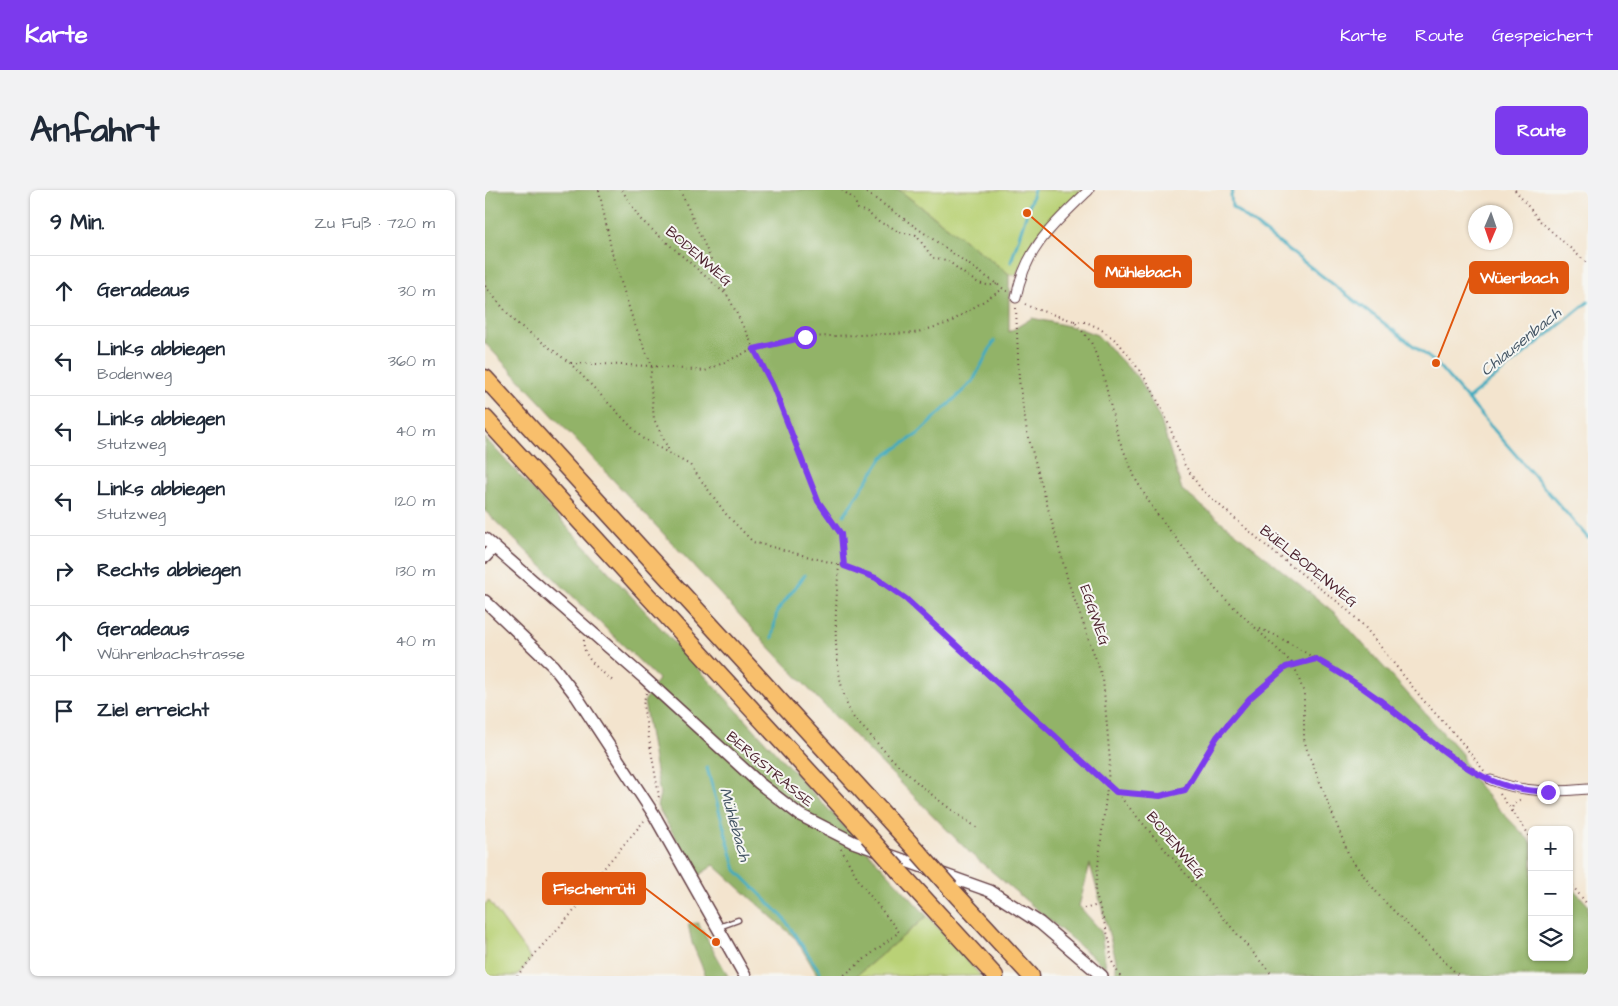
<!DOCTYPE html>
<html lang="de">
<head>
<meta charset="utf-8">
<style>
	body { margin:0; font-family:"Architects Daughter",sans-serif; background:#f2f2f3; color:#1f2937 }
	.controls { position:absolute; right:15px; bottom:15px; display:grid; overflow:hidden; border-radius:8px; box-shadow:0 1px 4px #0004 }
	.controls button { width:45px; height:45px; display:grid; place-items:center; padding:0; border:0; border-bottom:1px solid #e0e1e3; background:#fff; color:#1f2937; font:25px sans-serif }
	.compass { position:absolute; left:983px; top:15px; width:45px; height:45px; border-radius:50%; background:#fff; box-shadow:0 1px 4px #0004; rotate:182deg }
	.stop { position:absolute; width:15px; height:15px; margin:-11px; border:4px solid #7c3aed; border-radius:50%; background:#fff }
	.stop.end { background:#7c3aed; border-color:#fff; box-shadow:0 1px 5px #0008 }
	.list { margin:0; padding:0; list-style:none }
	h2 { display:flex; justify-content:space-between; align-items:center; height:65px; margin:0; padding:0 20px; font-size:21px }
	h2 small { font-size:16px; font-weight:400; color:#747a83 }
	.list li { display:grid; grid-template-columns:32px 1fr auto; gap:15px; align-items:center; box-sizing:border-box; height:70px; padding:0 20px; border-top:1px solid #e0e1e3 }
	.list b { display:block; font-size:19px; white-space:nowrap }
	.list p { margin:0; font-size:16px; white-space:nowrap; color:#747a83 }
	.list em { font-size:16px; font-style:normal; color:#747a83 }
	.icon { flex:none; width:28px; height:28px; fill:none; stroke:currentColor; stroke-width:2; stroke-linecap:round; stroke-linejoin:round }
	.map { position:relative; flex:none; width:1103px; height:786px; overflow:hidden; border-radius:8px }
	header { display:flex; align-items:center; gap:30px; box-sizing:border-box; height:70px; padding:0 25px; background:#7c3aed; color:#fff }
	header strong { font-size:24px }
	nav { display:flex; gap:28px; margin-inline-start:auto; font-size:18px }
	.intro { display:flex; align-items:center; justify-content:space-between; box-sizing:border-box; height:120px; padding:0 30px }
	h1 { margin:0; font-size:35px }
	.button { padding:12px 22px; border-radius:8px; background:#7c3aed; color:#fff; font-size:18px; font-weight:700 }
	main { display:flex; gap:30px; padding:0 30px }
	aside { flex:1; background:#fff; border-radius:8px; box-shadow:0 1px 4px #0004 }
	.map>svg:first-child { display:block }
</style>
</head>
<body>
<header>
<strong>Karte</strong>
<nav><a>Karte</a><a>Route</a><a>Gespeichert</a></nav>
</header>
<div class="intro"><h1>Anfahrt</h1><a class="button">Route</a></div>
<main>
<aside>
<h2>9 Min.<small>Zu Fuß · 720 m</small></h2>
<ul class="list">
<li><svg class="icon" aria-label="ahead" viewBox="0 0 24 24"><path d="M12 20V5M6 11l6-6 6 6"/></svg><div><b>Geradeaus</b></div><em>30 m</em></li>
<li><svg class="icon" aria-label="left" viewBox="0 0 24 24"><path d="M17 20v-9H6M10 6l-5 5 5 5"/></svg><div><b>Links abbiegen</b><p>Bodenweg</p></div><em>360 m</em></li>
<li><svg class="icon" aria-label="left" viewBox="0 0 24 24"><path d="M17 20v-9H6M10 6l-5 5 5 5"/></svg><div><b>Links abbiegen</b><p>Stutzweg</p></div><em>40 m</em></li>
<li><svg class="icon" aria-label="left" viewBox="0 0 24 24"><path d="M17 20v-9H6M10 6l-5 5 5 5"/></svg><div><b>Links abbiegen</b><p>Stutzweg</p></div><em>120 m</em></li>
<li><svg class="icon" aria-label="right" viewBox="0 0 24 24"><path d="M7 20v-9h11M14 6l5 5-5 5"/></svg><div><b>Rechts abbiegen</b></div><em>130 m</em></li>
<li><svg class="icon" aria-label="ahead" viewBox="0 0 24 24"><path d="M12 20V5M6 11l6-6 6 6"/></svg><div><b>Geradeaus</b><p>Wührenbachstrasse</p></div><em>40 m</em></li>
<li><svg class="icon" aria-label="arrive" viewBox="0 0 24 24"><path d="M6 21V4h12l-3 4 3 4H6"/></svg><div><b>Ziel erreicht</b></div></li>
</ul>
</aside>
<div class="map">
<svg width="1103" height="786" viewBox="0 0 1103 786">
	<rect width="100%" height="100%" fill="#f6f6f2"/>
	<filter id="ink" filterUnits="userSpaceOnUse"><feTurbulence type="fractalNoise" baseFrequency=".02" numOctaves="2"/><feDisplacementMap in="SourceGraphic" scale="10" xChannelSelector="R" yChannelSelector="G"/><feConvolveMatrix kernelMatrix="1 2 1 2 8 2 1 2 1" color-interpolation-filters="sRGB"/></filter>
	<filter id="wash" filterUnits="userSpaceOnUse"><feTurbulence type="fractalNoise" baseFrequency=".0096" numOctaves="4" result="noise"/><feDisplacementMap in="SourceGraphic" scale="20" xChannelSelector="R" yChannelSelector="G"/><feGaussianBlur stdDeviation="1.12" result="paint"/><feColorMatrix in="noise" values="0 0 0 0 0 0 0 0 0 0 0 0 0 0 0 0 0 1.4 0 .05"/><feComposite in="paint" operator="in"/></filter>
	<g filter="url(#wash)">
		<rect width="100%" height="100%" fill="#f3e4ce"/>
		<path fill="#b9d176" stroke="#827850" d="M414,0H597L548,49L531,85L524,84Z
			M4,711L46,769L32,786H0V714Z
			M442,726L496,786H371Z"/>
		<path fill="#92b367" stroke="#6e6949" d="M0,0H414L524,84V142L547,128L593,138L612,145L655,190L676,231L697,300L850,423L977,564C979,587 1030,635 1047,653V767H1084V694L1103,715V786H631V770L605,674L594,716L616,741L621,778L485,663L335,511L0,153Z
			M0,248L442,726L371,786H333L311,749L229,675L213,686L172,616L175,604L159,512L173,489L0,321Z
			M213,733L243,786H221L207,753L203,734Z"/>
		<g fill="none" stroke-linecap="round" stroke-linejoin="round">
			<path stroke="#40abbf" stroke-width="3" d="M748,0L746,6L747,17L951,173L1103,348
				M526,72L549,0
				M983,209L1103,112
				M359,325L398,267L433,244L488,191L509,151
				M287,448L292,421L320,385
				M222,578L251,680L298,727L335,782L334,786"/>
		</g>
	</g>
	<g filter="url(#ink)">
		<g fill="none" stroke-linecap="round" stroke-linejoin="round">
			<g stroke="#633d43" stroke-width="7">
				<path id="service" d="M234,737L253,730"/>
			</g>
			<g stroke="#633d43" stroke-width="11">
				<path id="minor" d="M531,108C540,58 569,34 604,0
					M1006,590C1039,603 1069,602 1103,599"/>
			</g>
			<g stroke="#633d43" stroke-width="14">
				<path id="tertiary" d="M0,349L158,487L274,593L315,625L368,652L505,701L555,733L617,786
					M0,367L9,357
					M0,411L68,476L92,507L168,623L260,786"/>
			</g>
			<g stroke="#633d43" stroke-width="19">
				<path id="motorway" d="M0,188L434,663
					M0,228L383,646
					M414,681L510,786
					M465,698L546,786"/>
			</g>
			<path stroke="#633d43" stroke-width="2" stroke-dasharray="1 4" stroke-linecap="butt" d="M114,0L128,67L148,130L167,176L165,188L169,229L185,263
				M137,0L155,29L243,106L288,196L333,311L356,345L359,376L391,388L421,409L631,602L788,786
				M195,0L242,105
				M357,0L369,9L373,19L382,22L395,33L405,36L413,42L431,45L448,68C452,68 459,69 463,71C477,81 494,100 512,94
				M378,0L523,102
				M1030,0L1055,31L1103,74
				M0,96L29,131L85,173L157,248L205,275L241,324L268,352L359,376
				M540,114L547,118L589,131L606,152L617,180L633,247L651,290L669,320L732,401L809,475L819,503V549L822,560L865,668L896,708L974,786
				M531,118L534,190L542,242L584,394L618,489L625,572L610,702L625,752L626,770L635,786
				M589,131L601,132L614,138L633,152L647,170L664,194L680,225L699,274L716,299L786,360L858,416L879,436L938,510L974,549L1000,582
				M86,173L167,176L220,181L269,159L320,147L429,143L464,133L518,99
				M354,375C350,422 346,477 365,522C369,530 379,538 385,545C419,584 451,610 494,639
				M775,439L790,445L864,488L894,509L932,542L998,585
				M99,450C96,468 117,481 129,492
				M161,503L158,515L174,606L172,611
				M631,602L675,606L699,600L732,547L765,508L801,477L830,469
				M1015,604L1047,649
				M1026,622L1028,615L1036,609
				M356,659L376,694L414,742L358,786
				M1084,692L1103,715
				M599,719L613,715
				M32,786L55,758L99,710L119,678L159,631"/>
			<use href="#service" stroke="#fff" stroke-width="4.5"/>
			<use href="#minor" stroke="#fff" stroke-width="9"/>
			<use href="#tertiary" stroke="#fff" stroke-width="11"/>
			<use href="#motorway" stroke="#f8bf6c" stroke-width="16"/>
			<g stroke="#633d43" stroke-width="19" stroke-linecap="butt">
				<path id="motorway-bridge" d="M383,646L414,681
					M434,663L465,698"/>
			</g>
			<use href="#motorway-bridge" stroke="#f8bf6c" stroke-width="16"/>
		</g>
	</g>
	<g fill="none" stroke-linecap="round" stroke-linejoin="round" filter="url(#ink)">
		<path stroke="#7c3aed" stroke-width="6" d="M320,147L269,159L288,196L333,311L356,344L359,376L391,388L421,409L631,602L675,606L700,600L732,547L765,508L801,477L831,469C852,481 873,494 892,508C929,535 977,584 1022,596C1035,600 1049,601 1063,602"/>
	</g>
	<g text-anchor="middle" stroke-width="4" stroke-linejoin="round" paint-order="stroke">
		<g font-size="15" fill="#4a1f2b" stroke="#f6f6f2">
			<text transform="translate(214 66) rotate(41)" y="5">BODENWEG</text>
			<text transform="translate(824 376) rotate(39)" y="5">BÜELBODENWEG</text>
			<text transform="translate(610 425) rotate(71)" y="5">EGGWEG</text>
			<text transform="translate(285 579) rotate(40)" y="5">BERGSTRASSE</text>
			<text transform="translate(691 655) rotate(50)" y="5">BODENWEG</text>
		</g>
		<g font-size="16" font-style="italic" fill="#465766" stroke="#f6f6f2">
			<text transform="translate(1035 151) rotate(-39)" y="6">Chlausenbach</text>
			<text transform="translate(251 634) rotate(74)" y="6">Mühlebach</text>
		</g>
	</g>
	<path fill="none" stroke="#e0560e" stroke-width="2" d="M542 23L610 82M951 173L985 87M231 752L160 698"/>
	<g fill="#e0560e" stroke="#f6f6f2" stroke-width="2">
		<circle cx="542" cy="23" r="5"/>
		<circle cx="951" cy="173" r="5"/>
		<circle cx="231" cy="752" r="5"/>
	</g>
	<g fill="#e0560e" stroke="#e0560e" stroke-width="2">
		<rect x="610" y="66" width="96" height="31" rx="5"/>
		<rect x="985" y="72" width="98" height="31" rx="5"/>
		<rect x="58" y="683" width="102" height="31" rx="5"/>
	</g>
	<g font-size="16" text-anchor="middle" font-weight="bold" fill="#fff">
		<text x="658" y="87">Mühlebach</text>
		<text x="1034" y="93">Wüeribach</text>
		<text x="109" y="704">Fischenrüti</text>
	</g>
</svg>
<div class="controls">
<button>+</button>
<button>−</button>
<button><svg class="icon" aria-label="layers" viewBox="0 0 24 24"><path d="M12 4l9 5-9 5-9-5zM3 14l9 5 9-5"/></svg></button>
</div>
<svg class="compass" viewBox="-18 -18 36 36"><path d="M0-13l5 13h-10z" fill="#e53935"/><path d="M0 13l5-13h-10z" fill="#747a83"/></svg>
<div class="stop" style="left:320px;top:147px"></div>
<div class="stop end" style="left:1063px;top:602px"></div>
</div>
</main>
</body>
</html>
